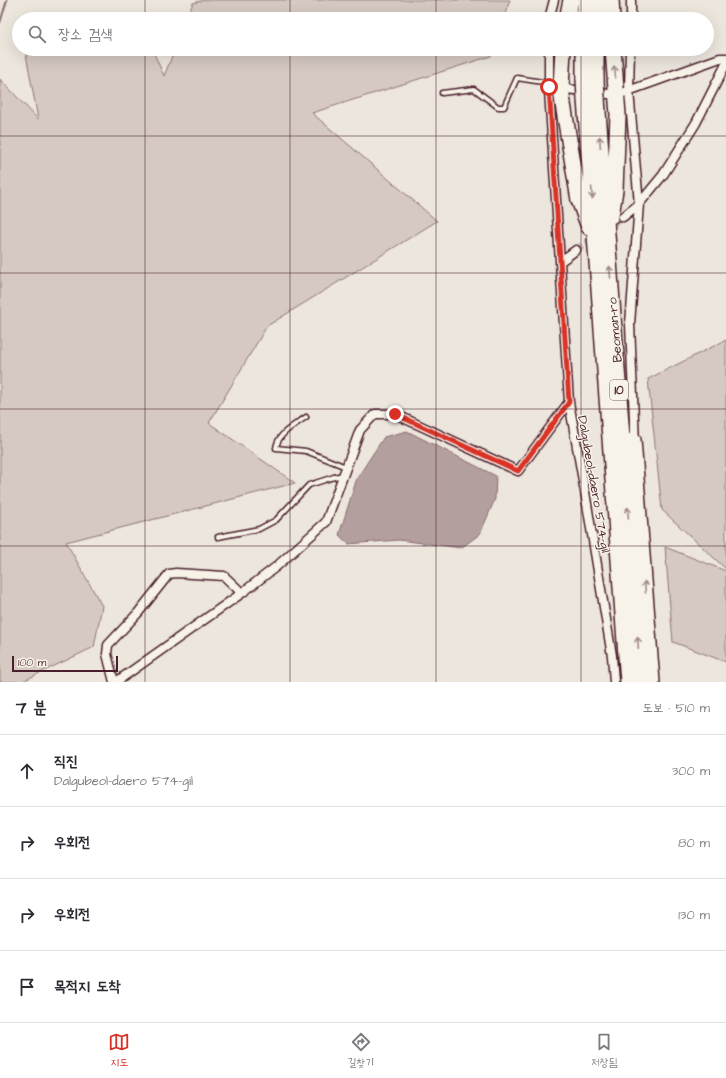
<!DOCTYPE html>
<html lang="ko">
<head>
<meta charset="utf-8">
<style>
	body { margin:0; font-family:"Architects Daughter","Poor Story",sans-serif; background:#f2f2f3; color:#2b2b33 }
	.scale { position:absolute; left:12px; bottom:10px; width:106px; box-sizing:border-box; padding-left:4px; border:2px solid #4a1f2b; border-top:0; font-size:11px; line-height:14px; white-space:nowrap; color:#4a1f2b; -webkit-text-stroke:3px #f7f3e8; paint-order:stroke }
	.stop { position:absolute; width:12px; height:12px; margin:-9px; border:3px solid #d93025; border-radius:50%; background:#fff }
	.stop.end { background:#d93025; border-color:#fff; box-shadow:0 1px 4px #0008 }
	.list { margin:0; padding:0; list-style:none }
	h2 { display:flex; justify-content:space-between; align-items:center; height:52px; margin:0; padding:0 16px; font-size:17px }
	h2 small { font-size:13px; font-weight:400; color:#7c7c81 }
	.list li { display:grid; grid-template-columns:26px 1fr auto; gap:12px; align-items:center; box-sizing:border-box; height:72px; padding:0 16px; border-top:1px solid #e1e1e2 }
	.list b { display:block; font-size:15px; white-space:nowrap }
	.list p { margin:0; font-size:13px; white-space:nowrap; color:#7c7c81 }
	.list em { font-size:13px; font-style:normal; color:#7c7c81 }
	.icon { flex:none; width:22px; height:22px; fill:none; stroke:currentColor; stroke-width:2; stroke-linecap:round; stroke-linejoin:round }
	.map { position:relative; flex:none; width:726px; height:682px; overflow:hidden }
	.search { position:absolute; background:#fff; box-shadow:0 4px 16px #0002; left:12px; right:12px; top:12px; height:44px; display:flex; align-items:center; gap:10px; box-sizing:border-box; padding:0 14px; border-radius:22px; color:#7c7c81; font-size:15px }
	.sheet { height:340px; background:#fff }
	nav { display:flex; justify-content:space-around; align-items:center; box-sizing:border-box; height:56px; border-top:1px solid #e1e1e2; background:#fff; font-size:11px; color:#7c7c81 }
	nav a { display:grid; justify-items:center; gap:2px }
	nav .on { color:#d93025 }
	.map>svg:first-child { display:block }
</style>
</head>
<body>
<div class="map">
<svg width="726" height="682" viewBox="0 0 726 682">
	<rect width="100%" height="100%" fill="#ece6dd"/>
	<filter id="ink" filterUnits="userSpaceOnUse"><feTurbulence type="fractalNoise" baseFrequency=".025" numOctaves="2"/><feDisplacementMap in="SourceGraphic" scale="8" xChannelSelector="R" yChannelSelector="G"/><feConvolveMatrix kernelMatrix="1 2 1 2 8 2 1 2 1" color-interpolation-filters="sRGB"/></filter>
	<g filter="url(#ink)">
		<path fill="#d5c9c2" stroke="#907476" d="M204,0H510L503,19H186L193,3Z
			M25,49H152L164,76L175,49H493L491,56L312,113L437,221L267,326L209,423L295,483L66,542L102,606L94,647L21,682H0V79L38,119Z
			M726,340V569L662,510L648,379Z
			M665,547L726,571V662L673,642Z"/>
		<path fill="#b39f9d" stroke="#896c6f" d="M407,431L496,476L495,499L480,534L461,548L399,540L348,544L339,535L357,478L384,437Z"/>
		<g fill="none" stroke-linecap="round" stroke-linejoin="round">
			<path stroke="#896c6f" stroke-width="2" d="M0,23L7,0"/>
			<path stroke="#ccbeb9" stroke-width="8" stroke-dasharray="8 4" stroke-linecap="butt" d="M605,230L623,217
				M576,250L596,236"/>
			<g stroke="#4a1f2b" stroke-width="7">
				<path id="lane" d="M442,93L474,89L498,107H504L517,78L549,83
					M306,417C295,425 278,433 276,448L306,451L346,467
					M218,537L259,529L276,520L309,485L334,477L343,475"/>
			</g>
			<g stroke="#4a1f2b" stroke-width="11">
				<path id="street" d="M549,19L554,0
					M631,19V0
					M549,49V91L569,402L585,492L612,656L614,682
					M630,49L629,91L639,204
					M558,88L617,95L720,58H726
					M639,204L663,175L696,123L726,64
					M623,217L639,204L630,324L635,444
					M561,261L576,250
					M114,682L107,654L108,645L138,613L169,574L176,573L224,576L242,593
					M116,682L242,593L277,566L326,522L360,430L375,414H395L518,471L569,402"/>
			</g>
			<g stroke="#4a1f2b" stroke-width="18">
				<path id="highway" d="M611,0L612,19
					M567,19L571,0
					M584,19L586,0
					M596,19L598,0
					M563,49L561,88L563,104L579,200L589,227
					M584,49V79
					M596,49V79
					M597,98L640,682
					M585,99L628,682
					M611,216L615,190L618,115L613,49
					M633,440L652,682"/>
			</g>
			<use href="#lane" stroke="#f7f3e8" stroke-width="4"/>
			<use href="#street" stroke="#f7f3e8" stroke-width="8"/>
			<use href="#highway" stroke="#f7f3e8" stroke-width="15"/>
			<g stroke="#4a1f2b" stroke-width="18" stroke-linecap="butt">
				<path id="highway-bridge" d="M584,79L585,99
					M596,79L597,98"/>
			</g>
			<use href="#highway-bridge" stroke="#f7f3e8" stroke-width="15"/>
		</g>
		<defs><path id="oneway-shaft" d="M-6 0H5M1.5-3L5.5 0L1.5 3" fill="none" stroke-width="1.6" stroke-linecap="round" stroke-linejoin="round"/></defs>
		<g stroke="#a0898a">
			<use href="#oneway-shaft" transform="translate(615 72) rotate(-95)"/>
			<use href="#oneway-shaft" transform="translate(600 142) rotate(-94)"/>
			<use href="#oneway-shaft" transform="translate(592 193) rotate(86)"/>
			<use href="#oneway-shaft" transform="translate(610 272) rotate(-95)"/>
			<use href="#oneway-shaft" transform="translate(628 513) rotate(-94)"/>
			<use href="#oneway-shaft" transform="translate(645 587) rotate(-95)"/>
			<use href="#oneway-shaft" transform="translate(638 643) rotate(-94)"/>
		</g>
	</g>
	<g fill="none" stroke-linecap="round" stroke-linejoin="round" filter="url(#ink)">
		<path stroke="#d93025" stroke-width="5" d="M395,414L518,471L569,402L549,87"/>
	</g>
	<path fill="none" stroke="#4a1f2b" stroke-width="1" stroke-opacity="0.55" d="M145,0V19M290,0V19M436,0V19M581,0V19M145,49V682M290,49V682M436,49V682M581,49V682M0,136H726M0,273H726M0,409H726M0,546H726"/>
	<g text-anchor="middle" stroke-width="3" stroke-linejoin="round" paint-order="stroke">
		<rect fill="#f7f3e8" stroke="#7e5f64" stroke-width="1" x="610" y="380" width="18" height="20" rx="3"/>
		<g font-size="12" font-weight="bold" fill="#4a1f2b">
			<text x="619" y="394">10</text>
		</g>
		<g font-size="13" fill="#4a1f2b" stroke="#f7f3e8">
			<text transform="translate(614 330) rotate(-95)" y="5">Beoman-ro</text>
			<text transform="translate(595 484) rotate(80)" y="5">Dalgubeol-daero 574-gil</text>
		</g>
	</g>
</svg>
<div class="scale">100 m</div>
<div class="stop" style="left:549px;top:87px"></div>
<div class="stop end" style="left:395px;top:414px"></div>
<div class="search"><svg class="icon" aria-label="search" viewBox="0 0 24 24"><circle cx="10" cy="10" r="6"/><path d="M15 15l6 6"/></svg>장소 검색</div>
</div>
<section class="sheet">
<h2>7 분<small>도보 · 510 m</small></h2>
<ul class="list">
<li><svg class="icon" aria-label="ahead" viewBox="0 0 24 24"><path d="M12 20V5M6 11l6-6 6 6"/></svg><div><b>직진</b><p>Dalgubeol-daero 574-gil</p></div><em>300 m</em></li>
<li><svg class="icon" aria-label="right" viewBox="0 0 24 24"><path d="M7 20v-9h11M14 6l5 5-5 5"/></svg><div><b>우회전</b></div><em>80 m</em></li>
<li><svg class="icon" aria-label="right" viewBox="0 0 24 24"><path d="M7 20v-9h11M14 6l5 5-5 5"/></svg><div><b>우회전</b></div><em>130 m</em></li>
<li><svg class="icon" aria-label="arrive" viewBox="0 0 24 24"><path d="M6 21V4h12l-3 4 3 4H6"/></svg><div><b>목적지 도착</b></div></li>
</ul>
</section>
<nav>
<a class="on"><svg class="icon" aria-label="map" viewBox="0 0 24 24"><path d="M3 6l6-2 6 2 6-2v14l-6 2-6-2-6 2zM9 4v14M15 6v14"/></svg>지도</a>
<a><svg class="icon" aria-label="directions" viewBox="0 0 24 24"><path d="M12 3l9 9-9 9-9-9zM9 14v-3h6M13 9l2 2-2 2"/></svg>길찾기</a>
<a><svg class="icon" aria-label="saved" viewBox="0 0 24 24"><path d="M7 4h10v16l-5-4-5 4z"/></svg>저장됨</a>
</nav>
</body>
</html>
